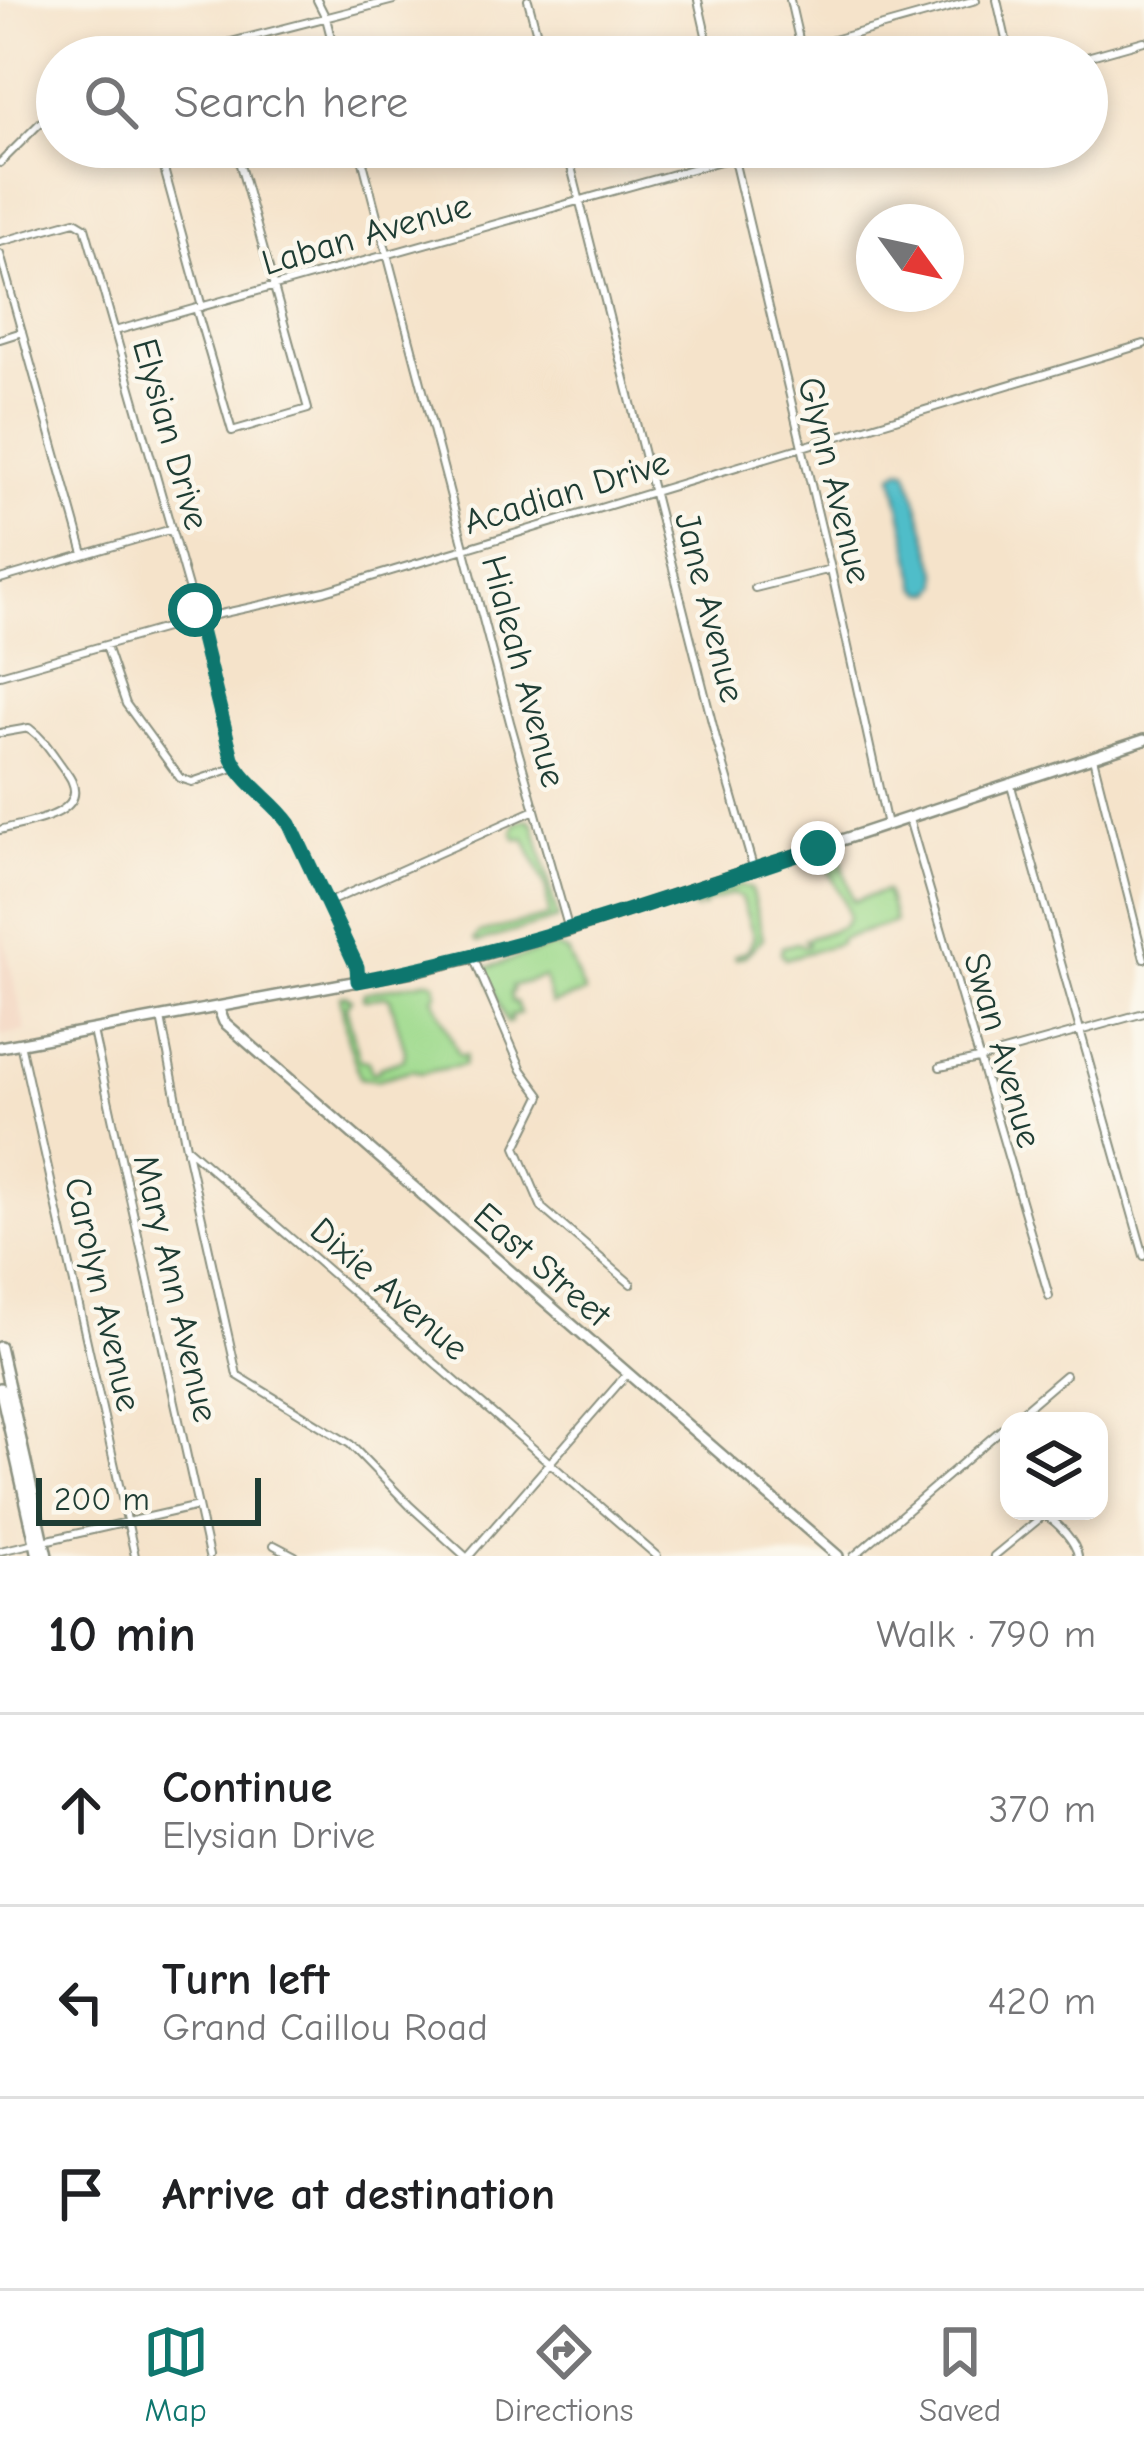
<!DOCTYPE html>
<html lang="en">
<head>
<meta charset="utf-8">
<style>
	body { margin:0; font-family:"Comic Neue",sans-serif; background:#f6f6f6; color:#202124 }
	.controls { position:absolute; right:36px; bottom:36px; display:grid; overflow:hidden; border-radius:24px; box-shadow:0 6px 18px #0003 }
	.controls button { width:108px; height:108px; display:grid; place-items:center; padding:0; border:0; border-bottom:3px solid #e0e0e0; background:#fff; color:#202124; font:60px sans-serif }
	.compass { position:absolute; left:856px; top:204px; width:108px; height:108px; border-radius:50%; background:#fff; box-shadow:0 6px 18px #0003; rotate:123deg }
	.scale { position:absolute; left:36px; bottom:30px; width:225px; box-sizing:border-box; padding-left:12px; border:6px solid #1f3d34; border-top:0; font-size:33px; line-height:42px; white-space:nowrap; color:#1f3d34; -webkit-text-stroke:9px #fbf7ec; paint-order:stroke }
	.stop { position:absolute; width:36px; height:36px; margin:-27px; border:9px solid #0f766e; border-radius:50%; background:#fff }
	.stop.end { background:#0f766e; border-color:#fff; box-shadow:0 3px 12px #0008 }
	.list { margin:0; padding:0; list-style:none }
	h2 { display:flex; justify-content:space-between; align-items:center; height:156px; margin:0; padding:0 48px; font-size:51px }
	h2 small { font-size:39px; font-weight:400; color:#757577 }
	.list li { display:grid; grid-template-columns:78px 1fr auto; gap:36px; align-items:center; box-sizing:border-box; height:192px; padding:0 48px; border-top:3px solid #e0e0e0 }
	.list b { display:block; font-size:45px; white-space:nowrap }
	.list p { margin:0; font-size:39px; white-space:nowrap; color:#757577 }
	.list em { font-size:39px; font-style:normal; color:#757577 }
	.icon { flex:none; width:66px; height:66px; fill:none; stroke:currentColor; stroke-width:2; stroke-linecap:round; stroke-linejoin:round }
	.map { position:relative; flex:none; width:1144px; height:1556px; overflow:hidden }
	.search { position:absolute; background:#fff; box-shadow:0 6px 18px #0003; left:36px; right:36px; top:36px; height:132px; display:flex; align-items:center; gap:30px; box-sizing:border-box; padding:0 42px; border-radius:66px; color:#757577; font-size:45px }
	.sheet { height:732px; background:#fff }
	nav { display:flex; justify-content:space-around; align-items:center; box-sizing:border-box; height:168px; border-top:3px solid #e0e0e0; background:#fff; font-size:33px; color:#757577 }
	nav a { display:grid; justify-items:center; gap:6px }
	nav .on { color:#0f766e }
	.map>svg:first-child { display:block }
</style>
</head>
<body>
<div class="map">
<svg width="1144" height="1556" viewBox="0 0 1144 1556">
	<rect width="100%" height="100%" fill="#fbf7ec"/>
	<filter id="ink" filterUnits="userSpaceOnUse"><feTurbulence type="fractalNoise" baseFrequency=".00833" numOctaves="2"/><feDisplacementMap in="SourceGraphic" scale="24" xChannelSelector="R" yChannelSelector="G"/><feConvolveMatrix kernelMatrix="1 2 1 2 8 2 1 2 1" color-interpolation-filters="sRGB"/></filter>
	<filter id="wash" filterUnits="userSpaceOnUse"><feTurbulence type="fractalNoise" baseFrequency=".004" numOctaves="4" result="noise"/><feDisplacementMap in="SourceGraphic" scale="48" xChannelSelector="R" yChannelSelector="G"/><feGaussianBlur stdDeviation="2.7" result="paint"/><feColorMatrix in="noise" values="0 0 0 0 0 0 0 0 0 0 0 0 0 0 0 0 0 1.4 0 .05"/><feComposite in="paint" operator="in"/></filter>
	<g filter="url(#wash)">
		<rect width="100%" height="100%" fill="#f5e3ca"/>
		<path fill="#f3d4bf" d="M0,922L26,1031L0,1036Z"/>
		<path fill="#9fda8d" stroke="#5f8c60" stroke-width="3" d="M529,819L534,824L558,919L478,942L475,939L479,933L549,916L546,888L525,839H516L513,833L516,823Z
			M839,853L853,901L886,891L895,922L840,939V943L837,944L785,959L781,953L782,947L797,943L806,947L808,944L804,940L842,927C844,924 847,922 848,919C850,906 829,875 825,861L828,857Z
			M741,885L751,889L763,938L745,956L736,959L734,956L748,950L754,937L741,898L732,894L707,902L703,908L697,903L696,910L691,906L695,901Z
			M554,946L567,952L585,993L551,1004L544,977L512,986L513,991L510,993L512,1002H516L520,1013L510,1016L511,1022L507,1023L484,969Z
			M430,980L435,983L437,994L433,997L459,1055H466L464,1065L421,1073L412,1070L377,1080L360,1078L347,1037L340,996L346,995L351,999L346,1006L360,1060L368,1061L372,1073L379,1071V1067L404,1059L405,1051L390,998L384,996L367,1000L363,998L364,993Z"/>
		<path fill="#50bdc9" stroke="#387d7e" stroke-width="3" d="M901,469L907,470L909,474L939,575L940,585L934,592L925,593L918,588L893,474Z"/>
	</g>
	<g filter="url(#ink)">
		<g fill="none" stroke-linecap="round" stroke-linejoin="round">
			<g stroke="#8a907f" stroke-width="10">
				<path id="minor" d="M317,0L326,18L336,57
					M528,0L543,57
					M698,0L711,57
					M790,0L803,57
					M997,0L1010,57
					M801,49L976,0
					M173,57L394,0
					M1087,57L1144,41
					M158,147L202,307
					M359,147L510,722L569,930
					M566,147L716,738L754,870
					M731,147L831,569L887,825
					M0,163L57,106
					M0,242L75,221L85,227L197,619L232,758C245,785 273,800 290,824L357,967L358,981
					M0,254L84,554
					M196,308L232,431L308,409L235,147
					M115,331L770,147
					M0,339L22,332
					M0,579L172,529
					M755,588L831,569
					M106,646L126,704L180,778L192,782L236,767
					M0,675L197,619L325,591L1144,344
					M0,733L29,728C43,738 51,751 61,765C65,771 70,776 72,782C87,816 22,823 0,830
					M1093,758L1144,959
					M1011,786L1144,1256
					M909,819L1049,1296
					M327,903L535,810
					M473,957L522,1070L541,1096L516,1147L542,1208L631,1284
					M161,1018L186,1147L657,1556
					M93,1031L209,1556
					M20,1043L135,1556
					M940,1067L978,1059L1144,1013
					M187,1151L237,1375L350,1444L410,1506L465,1556
					M1011,1421L1065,1375
					M44,1541L198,1506
					M274,1545L295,1556
					M0,1551L35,1543
					M469,1556L627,1374
					M854,1556L1009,1423
					M994,1556L1044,1515C1057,1521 1076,1542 1078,1556"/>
			</g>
			<g stroke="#8a907f" stroke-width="14">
				<path id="tertiary" d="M218,1007L224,1022L838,1556"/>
			</g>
			<g stroke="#8a907f" stroke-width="14">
				<path id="secondary" d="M0,1047L418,970L473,957L569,930L1144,740
					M0,1347L47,1556
					M0,1388L38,1556"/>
			</g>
			<use href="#minor" stroke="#fff" stroke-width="6"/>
			<use href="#tertiary" stroke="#fff" stroke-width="9"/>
			<use href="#secondary" stroke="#fff" stroke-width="9"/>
		</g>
	</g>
	<g fill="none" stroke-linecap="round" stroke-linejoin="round" filter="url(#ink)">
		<path stroke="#0f766e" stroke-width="15" d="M195,610L232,758C245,785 273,800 290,824L357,967L358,981C517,951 665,899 818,848"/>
	</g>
	<g text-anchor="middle" stroke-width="9" stroke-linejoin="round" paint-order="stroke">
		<g font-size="36" fill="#1f3d34" stroke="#fbf7ec">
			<text transform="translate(366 233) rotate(-16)" y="13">Laban Avenue</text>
			<text transform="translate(172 434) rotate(74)" y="13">Elysian Drive</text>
			<text transform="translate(836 480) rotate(76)" y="13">Glynn Avenue</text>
			<text transform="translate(566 491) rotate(-17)" y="13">Acadian Drive</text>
			<text transform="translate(711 607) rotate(76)" y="13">Jane Avenue</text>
			<text transform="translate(525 671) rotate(75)" y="13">Hialeah Avenue</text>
			<text transform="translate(1004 1050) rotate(74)" y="13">Swan Avenue</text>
			<text transform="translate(543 1264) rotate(41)" y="13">East Street</text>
			<text transform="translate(177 1288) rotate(77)" y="13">Mary Ann Avenue</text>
			<text transform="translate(390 1288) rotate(41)" y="13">Dixie Avenue</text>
			<text transform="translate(104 1294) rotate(77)" y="13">Carolyn Avenue</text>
		</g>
	</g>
</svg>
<div class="controls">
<button><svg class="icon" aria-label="layers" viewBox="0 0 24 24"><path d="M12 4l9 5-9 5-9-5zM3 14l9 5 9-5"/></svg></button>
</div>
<svg class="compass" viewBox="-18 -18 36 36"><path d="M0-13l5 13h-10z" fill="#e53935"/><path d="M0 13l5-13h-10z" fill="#757577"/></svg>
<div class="scale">200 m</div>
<div class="stop" style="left:195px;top:610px"></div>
<div class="stop end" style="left:818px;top:848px"></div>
<div class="search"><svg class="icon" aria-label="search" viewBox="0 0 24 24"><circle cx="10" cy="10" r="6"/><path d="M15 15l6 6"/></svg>Search here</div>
</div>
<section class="sheet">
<h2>10 min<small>Walk · 790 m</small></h2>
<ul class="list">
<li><svg class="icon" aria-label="ahead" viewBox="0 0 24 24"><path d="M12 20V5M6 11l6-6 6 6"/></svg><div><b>Continue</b><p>Elysian Drive</p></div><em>370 m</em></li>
<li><svg class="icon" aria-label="left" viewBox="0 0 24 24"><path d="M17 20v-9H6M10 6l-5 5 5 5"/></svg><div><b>Turn left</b><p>Grand Caillou Road</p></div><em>420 m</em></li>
<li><svg class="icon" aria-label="arrive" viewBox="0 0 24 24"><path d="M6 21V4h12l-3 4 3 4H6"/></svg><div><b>Arrive at destination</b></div></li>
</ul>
</section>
<nav>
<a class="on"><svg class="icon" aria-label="map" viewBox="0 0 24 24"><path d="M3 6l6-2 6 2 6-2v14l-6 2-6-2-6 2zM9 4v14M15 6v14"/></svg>Map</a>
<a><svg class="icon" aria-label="directions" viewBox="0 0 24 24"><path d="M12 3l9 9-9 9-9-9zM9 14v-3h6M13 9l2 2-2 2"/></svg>Directions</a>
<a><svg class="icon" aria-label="saved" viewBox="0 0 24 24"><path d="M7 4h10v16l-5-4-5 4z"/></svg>Saved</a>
</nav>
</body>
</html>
